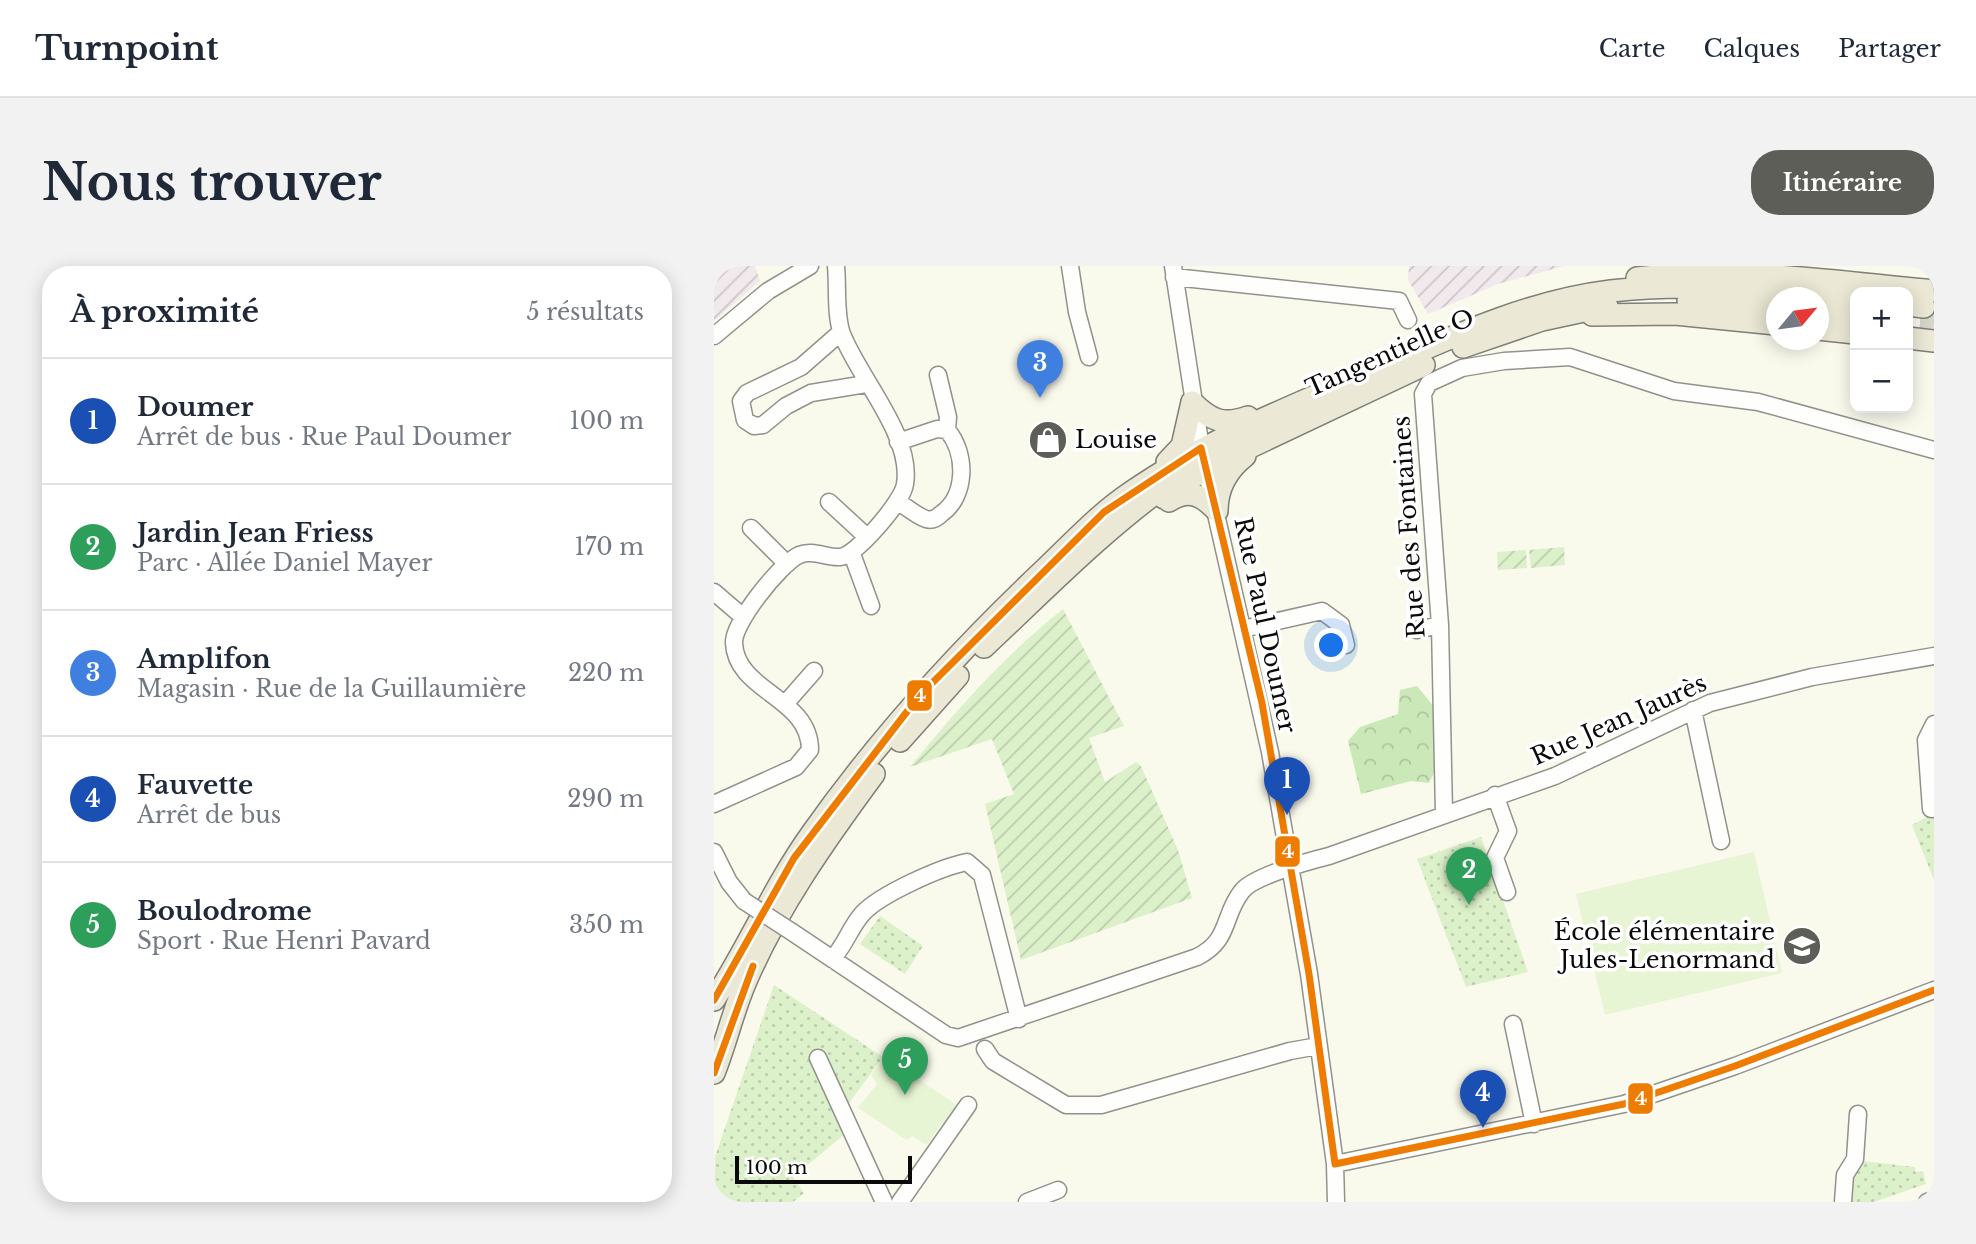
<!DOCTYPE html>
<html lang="fr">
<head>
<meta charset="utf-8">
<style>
	body { margin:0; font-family:"Libre Baskerville",serif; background:#f2f2f3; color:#1f2937 }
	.controls { position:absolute; right:21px; top:21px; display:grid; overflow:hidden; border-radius:14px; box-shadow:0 4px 18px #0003 }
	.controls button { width:63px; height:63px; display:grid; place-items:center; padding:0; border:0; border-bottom:2px solid #e0e1e3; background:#fff; color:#1f2937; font:35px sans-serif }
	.compass { position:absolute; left:1052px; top:21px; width:63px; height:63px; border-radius:50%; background:#fff; box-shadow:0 4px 18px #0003; rotate:61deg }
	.scale { position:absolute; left:21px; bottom:18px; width:177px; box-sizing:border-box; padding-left:7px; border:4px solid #0a0a0a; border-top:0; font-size:19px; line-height:24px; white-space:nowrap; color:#0a0a0a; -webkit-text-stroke:5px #fff; paint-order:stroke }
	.you { position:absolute; left:618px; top:380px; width:24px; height:24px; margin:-18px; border:5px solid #fff; border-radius:50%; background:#1a73e8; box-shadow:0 0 0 10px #1a73e833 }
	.badge { display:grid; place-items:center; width:46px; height:46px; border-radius:50%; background:#5e5e59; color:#fff; font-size:23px; font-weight:700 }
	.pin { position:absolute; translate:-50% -58px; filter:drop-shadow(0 2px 4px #0008) }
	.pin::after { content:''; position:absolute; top:37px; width:24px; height:21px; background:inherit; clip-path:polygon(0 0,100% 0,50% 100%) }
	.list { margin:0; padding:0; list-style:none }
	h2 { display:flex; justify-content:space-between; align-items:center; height:91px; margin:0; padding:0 28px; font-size:30px }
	h2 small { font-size:23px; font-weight:400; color:#747a83 }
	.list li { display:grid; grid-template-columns:46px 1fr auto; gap:21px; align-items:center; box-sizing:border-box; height:126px; padding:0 28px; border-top:2px solid #e0e1e3 }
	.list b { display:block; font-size:26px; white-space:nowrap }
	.list p { margin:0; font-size:23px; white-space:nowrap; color:#747a83 }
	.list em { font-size:23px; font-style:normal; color:#747a83 }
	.map { position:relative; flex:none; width:1220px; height:936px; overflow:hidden; border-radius:28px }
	header { display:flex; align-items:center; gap:42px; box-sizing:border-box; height:98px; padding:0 35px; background:#fff; border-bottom:2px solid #e0e1e3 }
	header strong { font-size:33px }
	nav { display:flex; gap:38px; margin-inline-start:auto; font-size:24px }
	.intro { display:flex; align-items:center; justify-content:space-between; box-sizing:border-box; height:168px; padding:0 42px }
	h1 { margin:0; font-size:49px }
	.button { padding:18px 32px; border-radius:28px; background:#5e5e59; color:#fff; font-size:24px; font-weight:700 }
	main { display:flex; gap:42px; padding:0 42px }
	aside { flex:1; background:#fff; border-radius:28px; box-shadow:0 4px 18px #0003 }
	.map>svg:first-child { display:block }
</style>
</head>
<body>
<header>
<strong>Turnpoint</strong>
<nav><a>Carte</a><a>Calques</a><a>Partager</a></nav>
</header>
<div class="intro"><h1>Nous trouver</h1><a class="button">Itinéraire</a></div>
<main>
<aside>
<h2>À proximité<small>5 résultats</small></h2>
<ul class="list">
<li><span class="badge" style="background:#1a4fb4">1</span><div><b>Doumer</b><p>Arrêt de bus · Rue Paul Doumer</p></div><em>100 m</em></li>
<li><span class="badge" style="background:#2e9e5b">2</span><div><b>Jardin Jean Friess</b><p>Parc · Allée Daniel Mayer</p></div><em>170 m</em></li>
<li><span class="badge" style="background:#3f7fe0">3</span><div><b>Amplifon</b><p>Magasin · Rue de la Guillaumière</p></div><em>220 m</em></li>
<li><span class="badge" style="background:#1a4fb4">4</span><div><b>Fauvette</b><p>Arrêt de bus</p></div><em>290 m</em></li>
<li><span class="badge" style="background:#2e9e5b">5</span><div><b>Boulodrome</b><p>Sport · Rue Henri Pavard</p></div><em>350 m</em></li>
</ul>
</aside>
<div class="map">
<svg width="1220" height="936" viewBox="0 0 1220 936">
	<defs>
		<pattern id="industrial-furrows" width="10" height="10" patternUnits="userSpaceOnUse" patternTransform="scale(1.75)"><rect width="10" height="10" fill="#f1e9eb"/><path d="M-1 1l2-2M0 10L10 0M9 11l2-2" fill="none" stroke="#cdc6c8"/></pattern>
		<pattern id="grass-dots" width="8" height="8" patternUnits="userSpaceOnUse" patternTransform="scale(1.75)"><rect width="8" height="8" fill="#dcf1ca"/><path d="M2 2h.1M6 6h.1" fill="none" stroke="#bbcdac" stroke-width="1.8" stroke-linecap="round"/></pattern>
		<pattern id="forest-crowns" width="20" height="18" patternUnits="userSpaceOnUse" patternTransform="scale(1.75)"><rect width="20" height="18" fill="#cbe9b8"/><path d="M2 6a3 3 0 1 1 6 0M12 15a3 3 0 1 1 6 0" fill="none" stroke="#adc69d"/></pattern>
		<pattern id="garden-furrows" width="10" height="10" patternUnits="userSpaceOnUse" patternTransform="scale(1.75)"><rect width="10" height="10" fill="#dcf1ca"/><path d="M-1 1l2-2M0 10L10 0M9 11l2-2" fill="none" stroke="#bbcdac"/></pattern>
	</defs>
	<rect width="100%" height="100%" fill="#f9f9ec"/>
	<path fill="url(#industrial-furrows)" d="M0,0H41L46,15L0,55Z
		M695,0H850L784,18L714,48L694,14Z"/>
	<path fill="url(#grass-dots)" d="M1220,466V614L1198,559L1218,548Z
		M767,571L814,706L752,721L703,593Z
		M166,650L209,680L191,708L146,678Z
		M60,719L169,791L135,837L132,867L79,911L90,927L79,936H0L1,891Z
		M1149,895L1201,901V906L1209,905L1212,918L1160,936H1137L1140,912Z"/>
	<path fill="url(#forest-crowns)" d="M703,420L721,442V505L715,517L697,515L647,528L634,475L646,461L684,448L686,424Z"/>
	<path fill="url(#garden-furrows)" d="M850,281L851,299L817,302L815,284Z
		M812,284L813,302L784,304L783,286Z
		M349,343L410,460L375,472L391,516L422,496L427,500L464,584L478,632L307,694L271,538L300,528L278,473L196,501C243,443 291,389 349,343Z"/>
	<path fill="#e8f5d4" d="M1040,586L1068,707L891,749L862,628Z
		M170,791L246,841L233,859L228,857L213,879L198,870L193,874L144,842L163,818L157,809Z"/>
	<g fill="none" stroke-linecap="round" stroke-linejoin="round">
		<path stroke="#d5d5ca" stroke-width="21" stroke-dasharray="21 10" stroke-linecap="butt" d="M1206,55L1220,56"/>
		<g stroke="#92928c" stroke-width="19">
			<path id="minor" d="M356,0L363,46L375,91
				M459,0L487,182L556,486L595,708L621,898L622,936
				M460,11L685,35L694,54
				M127,66L87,101L33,127L27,135L31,154L40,160L49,159L72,140L97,127L152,118
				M0,70L54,25L96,0
				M184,176L223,163L233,164
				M115,236L153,271
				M184,236C193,241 203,250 212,253C218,255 223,252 227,248C253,230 253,187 233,164L234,151L224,109
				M37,262L73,298
				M138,288L157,340
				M0,326L28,350
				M529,363L608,345L627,359L632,379
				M703,364L726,359
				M71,438L100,405
				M979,444L1007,575
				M1220,458L1212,474L1217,543H1220
				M781,529L794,565L781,592L793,626
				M0,538L82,501L96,484C96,431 22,426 20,377C19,357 66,298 85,289C99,283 112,292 126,291C142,290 189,235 191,218C199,170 145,112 128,68C121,49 124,21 122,0
				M730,547L726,359L709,128L715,117L748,102L790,95L856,91L960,125L1044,136L1220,184
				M0,586L15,616L30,635
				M78,666L232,769L244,772L483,691C517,674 508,650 528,625C540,610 595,595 615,590L841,510L996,437L1098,411L1220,390
				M118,693C131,680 136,661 149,647C167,628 227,601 253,596L268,609L305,753
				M799,758L820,858
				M271,783L279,795L352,839H387L576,785L604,780
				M104,792L170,936
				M621,898L910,838L1021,800L1220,724
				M186,936L254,839
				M313,936L344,924
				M1129,936L1131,909L1141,893L1144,848
				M1213,936L1220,934"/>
		</g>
		<g stroke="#7f7f79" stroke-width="24">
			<path id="major" d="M923,12C1022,0 1121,16 1220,25
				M974,35L1062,41
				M1194,39L1210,41
				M1104,45L1141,48
				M878,49L961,48L1062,58
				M1104,63L1141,67
				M1194,72L1220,75
				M749,81L828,54L893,40
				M478,136C496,154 509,160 534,151
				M453,196L468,180L478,136
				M450,232L492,202L710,99
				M455,235C475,222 488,229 503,245
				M503,245C503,222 513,204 531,190
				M270,381C331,324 390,263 458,215
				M186,475L244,410
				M0,734C35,680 60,620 98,567C166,471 245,384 331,303C358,277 385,248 416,227C494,173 580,139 667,102C742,69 815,35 897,25C978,16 1061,24 1141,33
				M0,807C12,777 19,745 32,715C64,641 112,573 160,508"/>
		</g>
		<use href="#minor" stroke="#fefefc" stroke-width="16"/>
		<use href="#major" stroke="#ebe9d5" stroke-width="21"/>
		<g stroke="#92928c" stroke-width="19" stroke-linecap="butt">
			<path id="minor-bridge" d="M30,635L78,666"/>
		</g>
		<use href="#minor-bridge" stroke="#fefefc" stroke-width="16"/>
		<g stroke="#fff" stroke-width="12">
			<path id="bus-1" d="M0,734L80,592L205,430L390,246L487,182L548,437L595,708L621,898
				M0,807L39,700
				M621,898L910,838L1021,800L1220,724"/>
		</g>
		<use href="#bus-1" stroke="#ee7c00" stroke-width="7"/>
	</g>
	<defs>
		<g id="shop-disc" transform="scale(2.0125)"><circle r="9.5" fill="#5e5e59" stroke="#fff"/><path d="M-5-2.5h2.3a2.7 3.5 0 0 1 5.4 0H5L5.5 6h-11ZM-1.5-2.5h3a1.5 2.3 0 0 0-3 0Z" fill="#fff"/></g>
		<g id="school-disc" transform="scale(2.0125)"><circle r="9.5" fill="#5e5e59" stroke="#fff"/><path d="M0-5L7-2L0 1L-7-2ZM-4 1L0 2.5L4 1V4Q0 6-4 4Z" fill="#fff"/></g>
	</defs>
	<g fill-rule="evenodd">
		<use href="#shop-disc" x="334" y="174"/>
		<use href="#school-disc" x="1088" y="680"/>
	</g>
	<g text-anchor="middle" stroke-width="7" stroke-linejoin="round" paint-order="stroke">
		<g font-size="24" fill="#0a0a0a" stroke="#fff">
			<text transform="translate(676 87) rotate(-24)" y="8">Tangentielle O</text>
			<text transform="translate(695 261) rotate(-94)" y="8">Rue des Fontaines</text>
			<text transform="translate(551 359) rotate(78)" y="8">Rue Paul Doumer</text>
			<text transform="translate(905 454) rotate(-24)" y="8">Rue Jean Jaurès</text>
		</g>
		<g font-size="24" fill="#0a0a0a" stroke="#fff" text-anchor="start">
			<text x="361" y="182">Louise</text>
			<text x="1061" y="674" text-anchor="end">École élémentaire<tspan x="1061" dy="28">Jules-Lenormand</tspan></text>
		</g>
	</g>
	<g stroke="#fff" stroke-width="2.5">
		<rect x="192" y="413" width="27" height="33" rx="7" fill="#ee7c00"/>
		<rect x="560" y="569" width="27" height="33" rx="7" fill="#ee7c00"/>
		<rect x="913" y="816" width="27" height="33" rx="7" fill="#ee7c00"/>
	</g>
	<g font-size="19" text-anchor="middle" font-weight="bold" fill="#fff">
		<text x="206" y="436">4</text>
		<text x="574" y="592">4</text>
		<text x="927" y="839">4</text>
	</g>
</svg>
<div class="controls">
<button>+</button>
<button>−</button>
</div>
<svg class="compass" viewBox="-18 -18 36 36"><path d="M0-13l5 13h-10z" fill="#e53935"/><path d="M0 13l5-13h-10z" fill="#747a83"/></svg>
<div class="scale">100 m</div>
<div class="you"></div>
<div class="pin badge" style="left:573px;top:549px;background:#1a4fb4">1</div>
<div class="pin badge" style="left:755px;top:639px;background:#2e9e5b">2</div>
<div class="pin badge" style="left:326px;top:132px;background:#3f7fe0">3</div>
<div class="pin badge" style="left:769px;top:862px;background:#1a4fb4">4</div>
<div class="pin badge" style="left:191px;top:829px;background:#2e9e5b">5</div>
</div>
</main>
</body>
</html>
